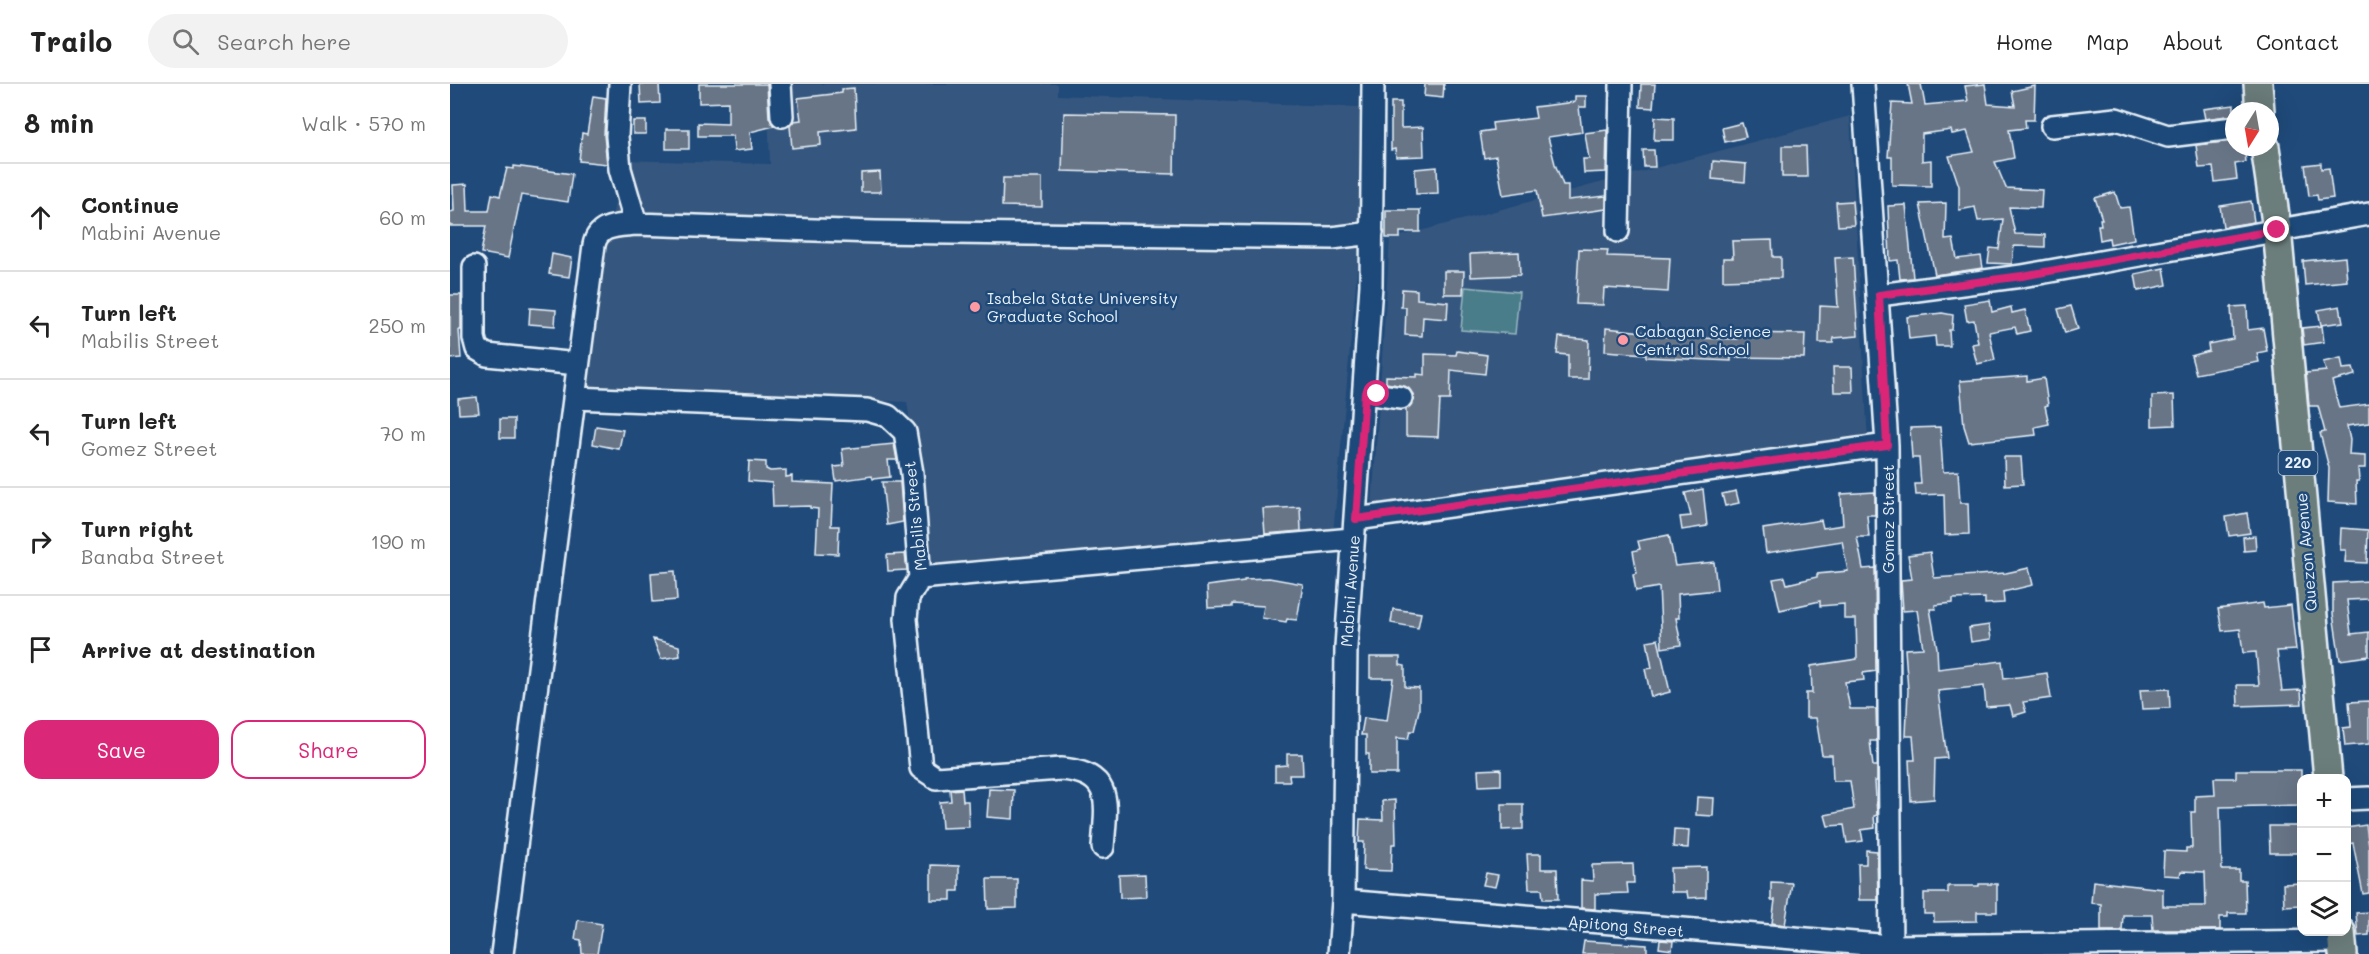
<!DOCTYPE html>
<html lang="en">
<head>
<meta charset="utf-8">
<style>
	body { margin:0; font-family:Mali,sans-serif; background:#f2f2f2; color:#222 }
	.controls { position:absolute; right:18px; bottom:18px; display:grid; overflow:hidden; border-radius:12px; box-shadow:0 6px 24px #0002 }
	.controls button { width:54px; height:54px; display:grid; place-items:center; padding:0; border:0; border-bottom:2px solid #e0e0e0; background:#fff; color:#222; font:30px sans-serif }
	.compass { position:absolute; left:1775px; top:18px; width:54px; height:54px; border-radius:50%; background:#fff; box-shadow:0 6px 24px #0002; rotate:191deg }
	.stop { position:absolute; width:18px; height:18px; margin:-14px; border:4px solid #db2777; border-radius:50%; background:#fff }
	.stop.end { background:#db2777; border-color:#fff; box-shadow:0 2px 6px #0008 }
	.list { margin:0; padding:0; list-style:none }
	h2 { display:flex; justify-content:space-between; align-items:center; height:78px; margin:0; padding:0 24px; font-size:26px }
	h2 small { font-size:20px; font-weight:400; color:#767676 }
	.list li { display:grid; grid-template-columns:39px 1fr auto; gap:18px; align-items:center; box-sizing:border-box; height:108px; padding:0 24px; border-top:2px solid #e0e0e0 }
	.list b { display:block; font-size:22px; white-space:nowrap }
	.list p { margin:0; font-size:20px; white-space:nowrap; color:#767676 }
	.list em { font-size:20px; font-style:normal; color:#767676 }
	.actions { display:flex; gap:12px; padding:18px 24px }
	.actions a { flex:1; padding:14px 0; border:2px solid #db2777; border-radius:18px; text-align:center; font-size:21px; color:#db2777 }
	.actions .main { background:#db2777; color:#fff }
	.icon { flex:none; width:33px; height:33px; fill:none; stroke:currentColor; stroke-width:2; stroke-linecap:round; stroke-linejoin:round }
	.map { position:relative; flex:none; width:1919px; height:870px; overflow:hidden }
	header { display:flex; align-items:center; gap:36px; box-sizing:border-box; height:84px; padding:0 30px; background:#fff; border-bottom:2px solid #e0e0e0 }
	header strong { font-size:28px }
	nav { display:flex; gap:33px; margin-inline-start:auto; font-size:21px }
	.search { width:420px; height:54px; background:#f2f2f2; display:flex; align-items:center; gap:15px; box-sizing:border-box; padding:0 21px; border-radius:33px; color:#767676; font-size:22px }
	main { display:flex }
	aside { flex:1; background:#fff }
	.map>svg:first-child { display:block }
</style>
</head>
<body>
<header>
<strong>Trailo</strong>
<div class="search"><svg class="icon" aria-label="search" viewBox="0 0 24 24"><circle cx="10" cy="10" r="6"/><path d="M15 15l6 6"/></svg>Search here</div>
<nav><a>Home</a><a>Map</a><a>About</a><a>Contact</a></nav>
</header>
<main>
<aside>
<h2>8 min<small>Walk · 570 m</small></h2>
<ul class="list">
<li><svg class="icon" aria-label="ahead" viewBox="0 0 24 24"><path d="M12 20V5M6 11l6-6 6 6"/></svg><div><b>Continue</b><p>Mabini Avenue</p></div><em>60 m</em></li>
<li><svg class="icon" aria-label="left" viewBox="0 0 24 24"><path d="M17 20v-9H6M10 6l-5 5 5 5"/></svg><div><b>Turn left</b><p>Mabilis Street</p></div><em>250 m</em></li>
<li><svg class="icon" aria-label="left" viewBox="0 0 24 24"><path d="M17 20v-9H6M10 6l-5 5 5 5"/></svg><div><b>Turn left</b><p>Gomez Street</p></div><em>70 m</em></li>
<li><svg class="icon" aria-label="right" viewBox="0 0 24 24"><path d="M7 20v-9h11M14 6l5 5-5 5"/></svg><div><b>Turn right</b><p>Banaba Street</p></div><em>190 m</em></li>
<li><svg class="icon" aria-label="arrive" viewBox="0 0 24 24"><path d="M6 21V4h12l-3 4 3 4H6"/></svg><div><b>Arrive at destination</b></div></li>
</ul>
<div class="actions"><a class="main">Save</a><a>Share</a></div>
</aside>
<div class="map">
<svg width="1919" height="870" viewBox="0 0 1919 870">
	<rect width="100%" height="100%" fill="#1f4a7a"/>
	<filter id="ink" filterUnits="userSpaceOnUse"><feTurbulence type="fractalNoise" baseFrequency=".0167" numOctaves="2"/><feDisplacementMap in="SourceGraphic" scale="12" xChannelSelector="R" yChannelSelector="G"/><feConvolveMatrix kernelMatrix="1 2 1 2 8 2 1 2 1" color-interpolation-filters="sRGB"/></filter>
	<g filter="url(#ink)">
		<path fill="#35577e" d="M317,0H608V11L910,23L911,144L883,451L483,481L457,318L133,302L172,76L320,80Z
			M1400,32L1418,358L922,423L940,155Z"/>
		<path fill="#4a7d8a" stroke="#99b7c1" stroke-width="1.5" d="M1015,203L1069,208L1065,250L1011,246Z"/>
		<path fill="#687587" stroke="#e8f1f8" stroke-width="1.5" d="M190,0H209L210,19L191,20Z
			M249,0H317L319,33L324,42L300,48L302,65L284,67L283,52H248V39L278,40V18L249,19Z
			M975,0H994L993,14L974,12Z
			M1191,0H1205L1203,24L1190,23Z
			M1458,0H1471L1475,21L1518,17L1515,2L1535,0L1538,20L1565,22L1562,7L1585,2L1584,36H1575L1576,44L1559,46L1564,74L1545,78L1556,104L1592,106L1591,124L1559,123L1565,150L1595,151V163L1564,162L1562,180L1538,179L1540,164L1549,165L1553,135L1528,137L1525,123L1509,126V102L1499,72L1524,68L1517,47L1502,50L1501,46L1472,50V77L1481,76V102L1442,101V73H1438L1442,19L1462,20Z
			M404,4L406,44L370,48L371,61L342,64L340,42L344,37L351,36L348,14L392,9V5Z
			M143,12L156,14L154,51L157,80L129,77L132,49L137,50Z
			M1125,12H1136V23H1129L1132,48L1098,53L1105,80L1113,101H1118V116L1156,112V125L1092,134L1087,106L1053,111L1046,72L1034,74L1030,48L1043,46L1042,39L1086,34L1084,23L1125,18Z
			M941,18H951V44L973,43L974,72L946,73L945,65L941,66Z
			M1784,21V31L1755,35L1753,25Z
			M614,29L725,31L724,90L612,87Z
			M1205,33L1224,34V56H1204Z
			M183,37H196V50H183Z
			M1292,39L1296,53L1275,58L1272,44Z
			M216,45H239V65H216Z
			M1157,46L1156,88L1134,89L1133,75H1139L1135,49Z
			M1784,57V63H1794L1796,78L1785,80L1787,95L1765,98L1763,83L1749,84L1746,61Z
			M1332,62H1356L1357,93H1332Z
			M1193,66H1204L1205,83H1194Z
			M1263,77L1296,80L1295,98L1262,95Z
			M1871,79V85L1879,84L1883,114L1868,116L1867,111L1859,112L1855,81Z
			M64,82L122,90L118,118L71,111L58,174L31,169L36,142H0V128L4,127L3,101L17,100L18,127H39L42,110L50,112L57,84L64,85Z
			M987,83L988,109L966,110L965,85Z
			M430,88L431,108H411V89Z
			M553,94H592V123L552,122Z
			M1665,108L1670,124L1679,123L1684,155L1660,160L1659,154L1650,156L1648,141H1651L1650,135H1652L1645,114Z
			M1402,117L1404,141L1388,142L1386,118Z
			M1801,117L1804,138L1773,143L1770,122Z
			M1496,119L1495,156L1503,155L1507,175L1531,172L1533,184L1485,191L1470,120Z
			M1456,121L1463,194L1450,195L1448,176L1440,177L1438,122Z
			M936,126H970V148H950V154H936Z
			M1322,156L1323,173H1331V194L1273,196V174H1283L1282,157Z
			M1129,165L1158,166L1157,172L1220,174L1218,208L1154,204L1153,221L1126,220Z
			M1069,168L1070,191L1021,193L1020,170Z
			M102,170L122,174L119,193L99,190Z
			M1403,173L1408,252L1384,254L1383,259H1369L1370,222L1388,223L1385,174Z
			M1895,173L1897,197L1855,201L1853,177Z
			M1714,184L1717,201L1688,207L1685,190Z
			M994,187H1014L1013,210H994Z
			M952,205L967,206V215L998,218L997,235L973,233L972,252L955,251L956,223H951Z
			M0,211H11V246H9L11,274L0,275Z
			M1540,216L1542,228L1561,223L1562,229L1575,226L1580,247L1567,250L1565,243L1539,248L1545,276L1527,280L1522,260L1528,259L1524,236L1517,237L1514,220Z
			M1621,222L1628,245L1615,249L1608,225Z
			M1797,222L1798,246L1813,244L1817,267L1807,269L1809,278L1746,290L1741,272L1759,267L1758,260L1783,255L1781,223Z
			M1890,222L1893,238L1871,241L1868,226Z
			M80,224L106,226L105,242L79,240Z
			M1492,229L1503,231L1502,246H1499L1500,262H1486L1485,252L1459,255L1457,233Z
			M1872,242L1874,258L1854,261L1852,244Z
			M1156,244L1193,248L1192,251L1242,254L1288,255V249L1355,250L1354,274L1281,273V277L1196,273V270L1155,267Z
			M1109,253L1139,256L1138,295H1118V271L1107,270Z
			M1007,267L1037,271L1035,290L1001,286L1000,316H990L988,353L956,352V325L963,316V310L953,302L936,299V292L967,293V290L975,291V270L1006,271Z
			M1891,274L1893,285L1903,284L1905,291L1882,297L1889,324L1919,320V339L1897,342L1900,356L1899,371L1915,372V384H1908L1909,397H1906L1907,420L1878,418L1879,384L1870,349L1875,348L1868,322H1859L1856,289L1876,287L1873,278Z
			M1383,283H1402L1403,308H1384Z
			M1577,292V297L1594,294L1598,321L1595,322L1599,340L1585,343L1586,351L1519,358L1514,342L1510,297Z
			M1724,311L1725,341L1702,342V312Z
			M27,313L29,329L9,330L8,315Z
			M50,335H64V354H50Z
			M146,342L173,346L169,365L143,360Z
			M1490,343L1493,388L1508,387L1510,419H1518L1519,450L1495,451L1494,410L1466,411L1465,400H1471L1469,374H1462L1460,344Z
			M444,360L447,376H438L440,393L423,395L422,392L386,397L384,383L394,382L392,365Z
			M1554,373H1571L1573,400L1555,401Z
			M299,377L316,378V385L320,387L336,386V393L342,392V398L383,400L381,442H389L388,470L366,469L368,425L360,424V422L323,423L322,399L298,397Z
			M432,398H450L453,438L437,441Z
			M1253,405L1257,442L1232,446L1230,433L1241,432L1235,409Z
			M1286,407L1289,419L1275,422L1272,410Z
			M1425,408V431H1417L1419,453H1407L1413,485L1425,484L1426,587L1413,589L1414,596L1395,598L1400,625H1426L1427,657H1420L1423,682H1427V697H1425L1427,731L1424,732L1425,744L1411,746L1413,757L1397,759L1394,741L1378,742L1375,731L1404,725L1400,697H1383L1382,671H1372L1366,634H1356V609H1362L1361,582L1407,575L1406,535H1394V520L1370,522V517L1330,526L1323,495L1335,493L1337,500L1367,493V490L1398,487L1392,457L1316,469L1313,445L1371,436L1373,444L1393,441L1391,410Z
			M850,423L851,447L815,450L813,425Z
			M1797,429L1800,449L1779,452L1776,433Z
			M1891,444L1918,446L1917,479L1895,478L1896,466H1890Z
			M1219,451L1225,482L1264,478L1267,506L1228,510L1229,534H1226L1231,561L1212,564L1209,503L1186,507L1183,490L1187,489L1183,467L1190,465L1188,457Z
			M1805,452L1806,466L1794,467L1793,453Z
			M1480,468L1484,494L1556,489L1579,484L1583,501L1553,508L1554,519L1535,520V514L1503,515V519L1485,521L1486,525H1480L1487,564L1488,585L1552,577L1554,595L1597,589L1601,614L1573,618L1576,628L1563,632L1560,621L1536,623L1534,602L1488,607L1497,674L1485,675L1484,715L1461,717L1459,676H1465L1463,652H1456L1458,606L1455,565L1473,564L1467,526L1453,527L1451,496L1462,495L1458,471Z
			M455,470L457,486L438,487L437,471Z
			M225,487L227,516L203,518L201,489Z
			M819,494L853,500L847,536L837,535L836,538L812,534L814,522L782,520V523L758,524L757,502L794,497V495Z
			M1919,497V515L1897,516L1901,550L1919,548V572L1890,576L1883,530V499Z
			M1813,519L1814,524L1841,521L1846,566L1827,567L1832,607L1851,606L1852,620L1788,622L1787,601H1809L1806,568L1793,569L1790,545L1772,547L1768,525Z
			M943,525L971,529L968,544L941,539Z
			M1539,541L1541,555L1521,558L1519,544Z
			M203,555L229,562L230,572L211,575Z
			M1208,555L1220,608L1201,613L1195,585L1202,584L1197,557Z
			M920,573H950V581L955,582V603L969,604V626L964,647H960L958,655L947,654V690H919V670H916V651H911L914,634L937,637L943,594H920Z
			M1719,605L1720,624L1692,625L1690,606Z
			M1919,617V660L1895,662L1893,644L1901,643L1899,618Z
			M837,670H852L853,691H839L840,697H825V682L837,681Z
			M1051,685V701L1029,702L1028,686Z
			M1786,686H1851V721L1770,723L1772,786H1789V796H1795L1796,829H1778V833H1770V846H1703L1702,831H1673L1672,847H1651V820L1641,819L1643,797L1713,805V822H1756L1755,788L1731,787L1730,792L1713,791L1714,767L1736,768V764H1742L1741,728H1745V712L1765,711L1764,694H1786Z
			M512,705L513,717H518L519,743L492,744L490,718L501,717L500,706Z
			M539,705L564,706L563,735L537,733Z
			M1247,713L1264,714L1263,732L1246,731Z
			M945,716L946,760H942L941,787L913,786L914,758H909L910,735L933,736L932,717Z
			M1052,720H1073V745L1052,746Z
			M1916,741L1919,763V809L1913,810L1903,759L1896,760V744Z
			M1819,742H1850L1851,769H1820Z
			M1224,745L1239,746L1238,764L1223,763Z
			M1416,766L1427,767L1428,816H1409L1408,780H1416Z
			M1077,770H1091V785H1107L1108,815H1093L1092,805H1079Z
			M1183,780L1184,799H1177L1178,809L1145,810V825L1131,824V796L1143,797L1142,781Z
			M481,781L509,782V807H501V816H481Z
			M1256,783V813L1238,814L1237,808H1221L1220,784Z
			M1036,789L1048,791L1045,803L1033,801Z
			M695,790L696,813L670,814L669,791Z
			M537,795H567V824L538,825Z
			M1321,798L1342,799L1335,841L1322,839L1325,816H1321Z
			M1851,799V821L1834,822L1833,800Z
			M1529,800H1547V828H1527V837L1484,838V830H1474V809H1498V802H1529Z
			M1919,828V851L1908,852L1906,829Z
			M128,836L152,840L147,870H132L131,856L125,855Z
			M1210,856L1223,857L1222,866L1209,864Z
			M1134,857L1197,861V870H1132Z"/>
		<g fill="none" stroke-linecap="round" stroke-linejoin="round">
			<g stroke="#e8f1f8" stroke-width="26">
				<path id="minor" d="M330,0L332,32
					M1413,0L1437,361L1441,870
					M1602,42L1666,35L1718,52L1784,44
					M186,140L425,148L882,154L922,149
					M1168,147L1171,0
					M24,183V254L27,265L37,271L128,280
					M1429,211L1572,192L1919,130
					M915,309L951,314
					M124,314L417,326L438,332L455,348L462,389L470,494L902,455
					M906,435L1437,361
					M470,494L458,514L456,535L471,684L486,694L611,685C665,689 656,721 653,763
					M1896,715L1919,714
					M893,817L1441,862L1892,857
					M52,870L144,161C148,140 169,142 186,140L170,85L167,52L170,0
					M889,870L893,817L896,563L921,201L923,0"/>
			</g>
			<g stroke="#e8f1f8" stroke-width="32">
				<path id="major" d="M1808,0L1810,27
					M1815,63L1827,145L1878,694
					M1891,848L1893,870"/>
			</g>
			<use href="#minor" stroke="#1f4a7a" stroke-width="21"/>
			<use href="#major" stroke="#6c7e7c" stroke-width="27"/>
		</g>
	</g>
	<g fill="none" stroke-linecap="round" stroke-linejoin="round" filter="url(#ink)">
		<path stroke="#db2777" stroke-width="8" d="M927,310L915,309L906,435L1437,361L1429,211L1572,192L1827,146"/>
	</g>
	<g fill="#ff9aa2" stroke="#1f4a7a" stroke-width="2">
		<circle cx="525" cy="223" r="6"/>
		<circle cx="1173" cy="256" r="6"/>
	</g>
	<g text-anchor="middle" stroke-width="5" stroke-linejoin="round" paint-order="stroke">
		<rect fill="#1f4a7a" stroke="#acbfd2" stroke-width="1.5" x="1828.5" y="367" width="39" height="24" rx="4.5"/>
		<g font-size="15" font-weight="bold" fill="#e8f1f8">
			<text x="1848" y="384">220</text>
		</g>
		<g font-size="16" fill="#e8f1f8" stroke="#1f4a7a" text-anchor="start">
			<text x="537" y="220">Isabela State University<tspan x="537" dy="18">Graduate School</tspan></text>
			<text x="1185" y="253">Cabagan Science<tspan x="1185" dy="18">Central School</tspan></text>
		</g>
		<g font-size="16" fill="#e8f1f8" stroke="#1f4a7a">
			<text transform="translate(465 432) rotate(-96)" y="6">Mabilis Street</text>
			<text transform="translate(1438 435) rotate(-90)" y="6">Gomez Street</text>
			<text transform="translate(1856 468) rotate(-95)" y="6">Quezon Avenue</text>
			<text transform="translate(900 507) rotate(-86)" y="6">Mabini Avenue</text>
			<text transform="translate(1176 842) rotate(5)" y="6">Apitong Street</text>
		</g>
	</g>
</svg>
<div class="controls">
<button>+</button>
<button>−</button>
<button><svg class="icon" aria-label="layers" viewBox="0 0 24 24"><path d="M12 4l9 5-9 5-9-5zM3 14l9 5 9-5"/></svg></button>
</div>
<svg class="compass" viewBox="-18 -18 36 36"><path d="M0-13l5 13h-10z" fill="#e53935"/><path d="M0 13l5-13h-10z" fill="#767676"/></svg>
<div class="stop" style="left:927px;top:310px"></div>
<div class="stop end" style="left:1827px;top:146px"></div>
</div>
</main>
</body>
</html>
